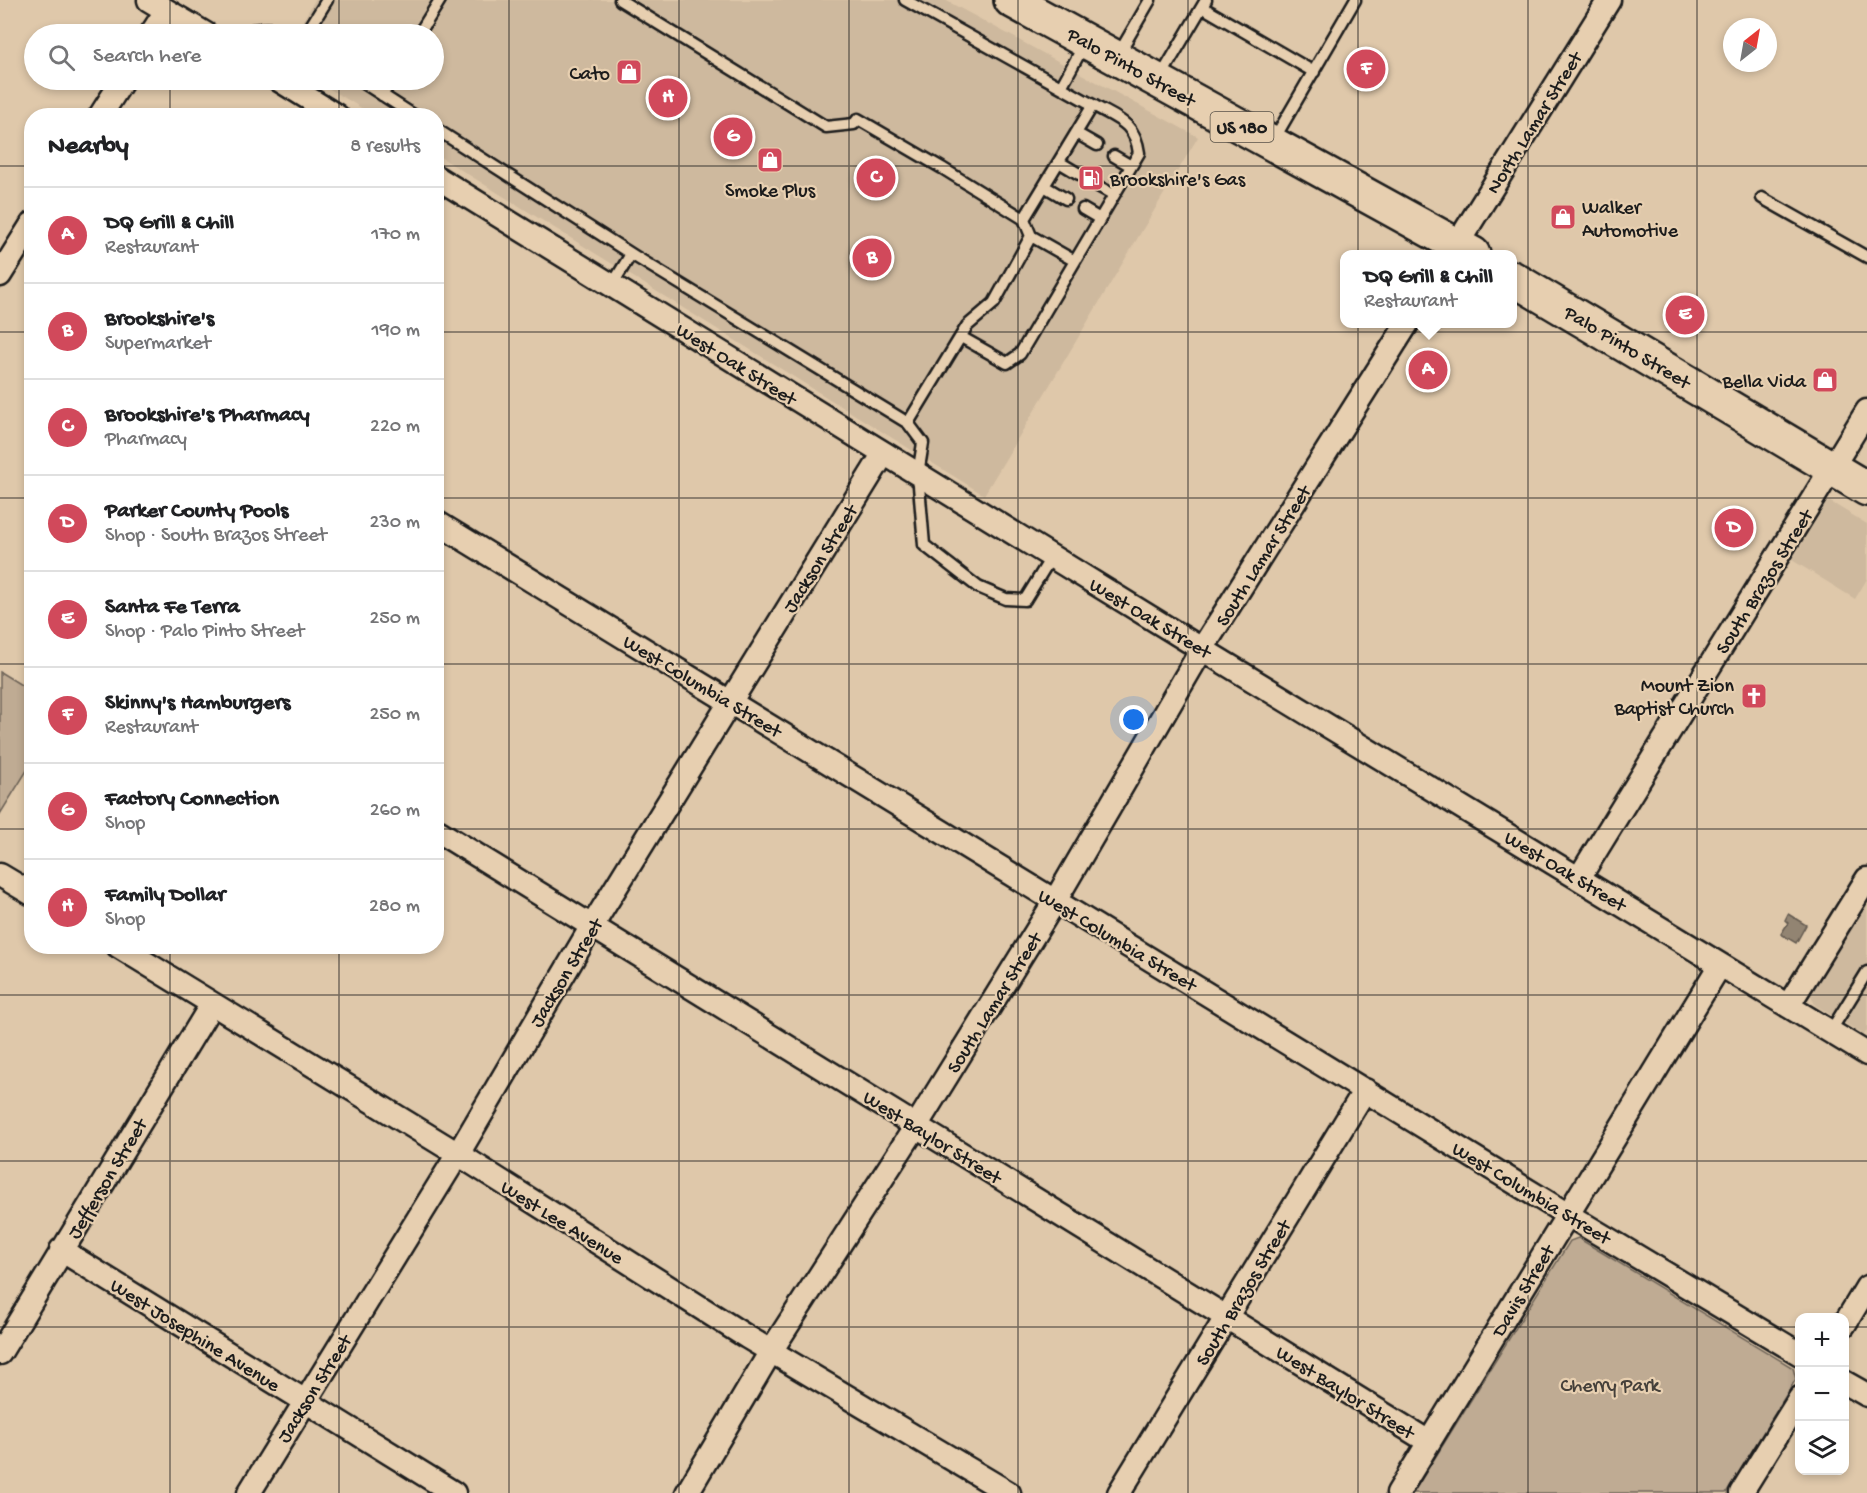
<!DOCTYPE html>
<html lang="en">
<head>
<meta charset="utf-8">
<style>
	body { margin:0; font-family:"Gochi Hand",sans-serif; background:#f2f2f2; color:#202124 }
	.controls { position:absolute; right:18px; bottom:18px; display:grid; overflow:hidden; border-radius:12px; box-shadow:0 3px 9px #0003 }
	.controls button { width:54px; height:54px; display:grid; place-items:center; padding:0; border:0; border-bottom:2px solid #e0e0e0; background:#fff; color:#202124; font:30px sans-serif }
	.compass { position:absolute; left:1723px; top:18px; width:54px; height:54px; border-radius:50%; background:#fff; box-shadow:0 3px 9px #0003; rotate:31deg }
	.you { position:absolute; left:1134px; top:720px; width:21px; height:21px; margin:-15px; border:4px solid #fff; border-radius:50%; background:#1a73e8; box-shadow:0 0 0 9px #1a73e833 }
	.badge { display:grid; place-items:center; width:39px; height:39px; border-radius:50%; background:#d1495b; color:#fff; font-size:20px; font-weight:700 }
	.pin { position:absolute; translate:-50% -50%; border:3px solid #fff; box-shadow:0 2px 6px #0006 }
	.popup { position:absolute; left:1340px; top:250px; width:177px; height:78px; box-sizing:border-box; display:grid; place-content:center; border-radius:12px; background:#fff; filter:drop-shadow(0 2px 4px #0005); font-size:20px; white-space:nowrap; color:#757577 }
	.popup b { font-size:22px; color:#202124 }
	.popup::after { content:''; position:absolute; left:50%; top:100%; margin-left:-12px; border:12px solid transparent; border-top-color:#fff }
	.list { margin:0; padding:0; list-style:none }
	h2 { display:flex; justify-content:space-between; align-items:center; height:78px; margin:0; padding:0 24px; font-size:26px }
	h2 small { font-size:20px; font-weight:400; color:#757577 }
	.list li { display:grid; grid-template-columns:39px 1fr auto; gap:18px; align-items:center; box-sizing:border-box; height:96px; padding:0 24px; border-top:2px solid #e0e0e0 }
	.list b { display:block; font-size:22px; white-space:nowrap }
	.list p { margin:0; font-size:20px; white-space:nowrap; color:#757577 }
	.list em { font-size:20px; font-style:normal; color:#757577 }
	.icon { flex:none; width:33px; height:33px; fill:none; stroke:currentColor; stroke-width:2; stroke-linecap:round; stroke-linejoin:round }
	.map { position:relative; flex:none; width:1867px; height:1493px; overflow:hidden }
	.search { position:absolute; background:#fff; box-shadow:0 3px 9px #0003; left:24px; top:24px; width:420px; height:66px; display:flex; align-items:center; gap:15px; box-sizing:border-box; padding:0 21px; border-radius:33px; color:#757577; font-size:22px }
	.panel { position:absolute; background:#fff; box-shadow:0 3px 9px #0003; left:24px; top:108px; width:420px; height:846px; border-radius:24px }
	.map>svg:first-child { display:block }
</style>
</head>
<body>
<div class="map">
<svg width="1867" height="1493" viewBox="0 0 1867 1493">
	<rect width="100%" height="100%" fill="#dfc8aa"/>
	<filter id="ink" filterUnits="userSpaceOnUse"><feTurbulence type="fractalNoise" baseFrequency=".0167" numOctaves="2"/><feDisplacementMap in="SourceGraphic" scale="12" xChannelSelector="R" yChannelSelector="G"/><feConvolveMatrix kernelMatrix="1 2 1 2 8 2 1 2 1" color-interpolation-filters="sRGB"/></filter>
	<g filter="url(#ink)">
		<path fill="#ceb99e" d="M315,0H945L1198,137L984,495L437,155L436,116L373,115L315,80H434V34H295Z
			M1829,501L1867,524V579L1855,599L1792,560L1826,504Z
			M1867,900V1030L1864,1035L1815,1005L1811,995L1812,990Z"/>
		<path fill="#bfab93" stroke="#6e6458" stroke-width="1.5" d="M0,672L31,691V764L0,814Z
			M1578,1238L1793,1368L1796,1379L1726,1493H1413L1570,1241Z"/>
		<path fill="#928472" stroke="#635a50" stroke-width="1.5" d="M1788,914L1806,925L1796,943L1781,934L1788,923L1785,920Z"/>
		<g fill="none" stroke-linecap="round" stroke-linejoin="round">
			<g stroke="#1c1c1c" stroke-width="15">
				<path id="lane" d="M620,0L826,127L854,124L858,119L942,168L1024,219
					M1202,7L1314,72
					M243,34C255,27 278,27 290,34
					M306,34L327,0
					M419,34L440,0
					M1118,55L1150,0
					M1160,78L1206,0
					M359,80L415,116
					M1061,87L1084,45
					M382,95L392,80
					M436,129L636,257L908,423L967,326L994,303L1031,236L1024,219L1093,105L905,0
					M1076,133L1097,145
					M1273,141L1355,0
					M1114,156L1131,166
					M1059,162L1079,174
					M1096,185L1114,195
					M1044,186L1066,199
					M1762,198L1867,257
					M1083,209L1100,219
					M1031,236L1075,261
					M612,285L631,254
					M961,337L1007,363L1020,354L1139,153C1135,122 1117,119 1093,105
					M908,423L923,443L918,474L924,545L978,587L1006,599L1025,600L1052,556
					M1830,1032L1867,972"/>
			</g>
			<g stroke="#1c1c1c" stroke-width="27">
				<path id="street" d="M149,0L206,34
					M151,34L166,11
					M279,80L337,116
					M100,116L123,80
					M436,177L1187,640L1867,1054
					M1451,254L1609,0
					M0,275L32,224
					M436,522L1568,1215L1800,1354
					M436,830L1429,1442
					M0,875L32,894
					M1579,878L1867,411
					M118,946L458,1154L747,1337L1009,1493
					M1788,1006L1867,879
					M61,1250L454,1493
					M1844,1325L1867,1287
					M0,1353L212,1004
					M1844,1382L1867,1395
					M249,1493L458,1154L592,926L884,453
					M687,1493L771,1351L916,1126L1055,901L1202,649L1407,324
					M1119,1493L1365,1090
					M1398,1493L1720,965
					M1741,1493L1800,1398"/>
			</g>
			<g stroke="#1c1c1c" stroke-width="38">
				<path id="primary" d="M1011,0L1473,254
					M1512,278L1867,489"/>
			</g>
			<use href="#lane" stroke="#e7cfb0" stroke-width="10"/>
			<use href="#street" stroke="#e7cfb0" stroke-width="22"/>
			<use href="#primary" stroke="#e7cfb0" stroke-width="33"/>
		</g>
	</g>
	<path fill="none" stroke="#1c1c1c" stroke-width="1.5" stroke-opacity="0.55" d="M170,0V34M339,0V34M509,0V1493M679,0V1493M849,0V1493M1018,0V1493M1188,0V1493M1358,0V1493M1528,0V1493M1697,0V1493M170,80V116M339,80V116M0,166H32M436,166H1867M0,332H32M436,332H1867M0,498H32M436,498H1867M0,664H32M436,664H1867M0,829H32M436,829H1867M170,946V1493M339,946V1493M0,995H1867M0,1161H1867M0,1327H1800M1844,1327H1867"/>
	<defs>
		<g id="shop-square" transform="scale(1.35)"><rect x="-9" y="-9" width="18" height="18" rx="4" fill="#d1495b" stroke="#e7cfb0"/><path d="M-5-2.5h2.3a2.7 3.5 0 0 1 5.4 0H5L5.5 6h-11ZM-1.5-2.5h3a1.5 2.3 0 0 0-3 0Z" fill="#fff"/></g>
		<g id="fuel-square" transform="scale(1.35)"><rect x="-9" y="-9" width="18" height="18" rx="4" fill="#d1495b" stroke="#e7cfb0"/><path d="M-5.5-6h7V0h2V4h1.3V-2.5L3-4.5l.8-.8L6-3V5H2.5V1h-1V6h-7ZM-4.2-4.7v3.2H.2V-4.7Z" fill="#fff"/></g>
		<g id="church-square" transform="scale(1.35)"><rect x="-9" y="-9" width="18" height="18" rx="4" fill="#d1495b" stroke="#e7cfb0"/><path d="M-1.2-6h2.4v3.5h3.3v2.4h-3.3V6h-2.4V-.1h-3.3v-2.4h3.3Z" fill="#fff"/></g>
	</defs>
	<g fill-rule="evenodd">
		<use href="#shop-square" x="629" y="72"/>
		<use href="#shop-square" x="770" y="160"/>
		<use href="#fuel-square" x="1091" y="178"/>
		<use href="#shop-square" x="1563" y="217"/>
		<use href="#shop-square" x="1825" y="380"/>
		<use href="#church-square" x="1754" y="696"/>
	</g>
	<g text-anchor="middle" stroke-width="4.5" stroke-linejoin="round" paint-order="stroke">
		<rect fill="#e7cfb0" stroke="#595248" stroke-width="1.5" x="1210.5" y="112" width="63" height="30" rx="4.5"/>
		<g font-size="18" font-weight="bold" fill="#1c1c1c">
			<text x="1242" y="133">US 180</text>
		</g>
		<g font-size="20" fill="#1c1c1c" stroke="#e7cfb0">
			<text transform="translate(1132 66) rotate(29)" y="7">Palo Pinto Street</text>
			<text transform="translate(1533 122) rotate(-58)" y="7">North Lamar Street</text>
			<text transform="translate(1628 346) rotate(31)" y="7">Palo Pinto Street</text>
			<text transform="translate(737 363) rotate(32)" y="7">West Oak Street</text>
			<text transform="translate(1262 555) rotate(-58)" y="7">South Lamar Street</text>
			<text transform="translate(819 558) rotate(-58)" y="7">Jackson Street</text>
			<text transform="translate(1763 581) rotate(-58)" y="7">South Brazos Street</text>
			<text transform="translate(1151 617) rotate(31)" y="7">West Oak Street</text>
			<text transform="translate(703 685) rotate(31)" y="7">West Columbia Street</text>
			<text transform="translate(1566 870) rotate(31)" y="7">West Oak Street</text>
			<text transform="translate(1118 939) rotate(31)" y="7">West Columbia Street</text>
			<text transform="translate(565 972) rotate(-59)" y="7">Jackson Street</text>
			<text transform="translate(993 1002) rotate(-58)" y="7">South Lamar Street</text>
			<text transform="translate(933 1136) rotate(32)" y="7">West Baylor Street</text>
			<text transform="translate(106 1178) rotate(-59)" y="7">Jefferson Street</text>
			<text transform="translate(1532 1192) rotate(31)" y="7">West Columbia Street</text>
			<text transform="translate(563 1221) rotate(32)" y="7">West Lee Avenue</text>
			<text transform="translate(1522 1290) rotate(-59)" y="7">Davis Street</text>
			<text transform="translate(1242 1292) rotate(-59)" y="7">South Brazos Street</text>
			<text transform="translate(196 1334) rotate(32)" y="7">West Josephine Avenue</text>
			<text transform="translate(313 1388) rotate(-58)" y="7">Jackson Street</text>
			<text transform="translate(1346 1391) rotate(32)" y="7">West Baylor Street</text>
		</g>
		<g font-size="20" fill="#1c1c1c" stroke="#e7cfb0" text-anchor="end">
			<text x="610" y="79">Cato</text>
			<text x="1110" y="185" text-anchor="start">Brookshire's Gas</text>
			<text x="770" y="196" text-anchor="middle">Smoke Plus</text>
			<text x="1582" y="213" text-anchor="start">Walker<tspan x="1582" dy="23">Automotive</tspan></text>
			<text x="1806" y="387">Bella Vida</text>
			<text x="1734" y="691">Mount Zion<tspan x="1734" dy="23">Baptist Church</tspan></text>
		</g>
		<g font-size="20" fill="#45403a" stroke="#e7cfb0">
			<text x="1610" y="1391">Cherry Park</text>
		</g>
	</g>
</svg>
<div class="controls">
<button>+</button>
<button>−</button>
<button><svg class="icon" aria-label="layers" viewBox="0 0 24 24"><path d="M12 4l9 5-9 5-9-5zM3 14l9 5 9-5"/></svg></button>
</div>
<svg class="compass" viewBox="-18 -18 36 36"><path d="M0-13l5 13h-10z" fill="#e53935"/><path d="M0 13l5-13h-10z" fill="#757577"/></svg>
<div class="you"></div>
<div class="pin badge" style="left:1428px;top:370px">A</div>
<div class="popup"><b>DQ Grill &amp; Chill</b>Restaurant</div>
<div class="pin badge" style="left:872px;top:258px">B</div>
<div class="pin badge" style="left:876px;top:178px">C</div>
<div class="pin badge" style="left:1734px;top:528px">D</div>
<div class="pin badge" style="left:1685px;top:315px">E</div>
<div class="pin badge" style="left:1366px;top:69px">F</div>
<div class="pin badge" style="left:733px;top:137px">G</div>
<div class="pin badge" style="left:668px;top:98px">H</div>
<div class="search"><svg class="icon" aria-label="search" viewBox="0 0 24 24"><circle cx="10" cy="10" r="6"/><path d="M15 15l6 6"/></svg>Search here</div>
<section class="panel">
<h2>Nearby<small>8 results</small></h2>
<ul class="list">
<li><span class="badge">A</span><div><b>DQ Grill &amp; Chill</b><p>Restaurant</p></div><em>170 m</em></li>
<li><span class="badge">B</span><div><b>Brookshire's</b><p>Supermarket</p></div><em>190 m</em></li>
<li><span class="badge">C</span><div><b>Brookshire's Pharmacy</b><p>Pharmacy</p></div><em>220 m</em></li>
<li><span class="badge">D</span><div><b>Parker County Pools</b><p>Shop · South Brazos Street</p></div><em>230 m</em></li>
<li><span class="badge">E</span><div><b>Santa Fe Terra</b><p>Shop · Palo Pinto Street</p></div><em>250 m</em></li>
<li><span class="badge">F</span><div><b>Skinny's Hamburgers</b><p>Restaurant</p></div><em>250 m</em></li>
<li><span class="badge">G</span><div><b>Factory Connection</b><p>Shop</p></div><em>260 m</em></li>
<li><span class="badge">H</span><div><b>Family Dollar</b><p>Shop</p></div><em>280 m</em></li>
</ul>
</section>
</div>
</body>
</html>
